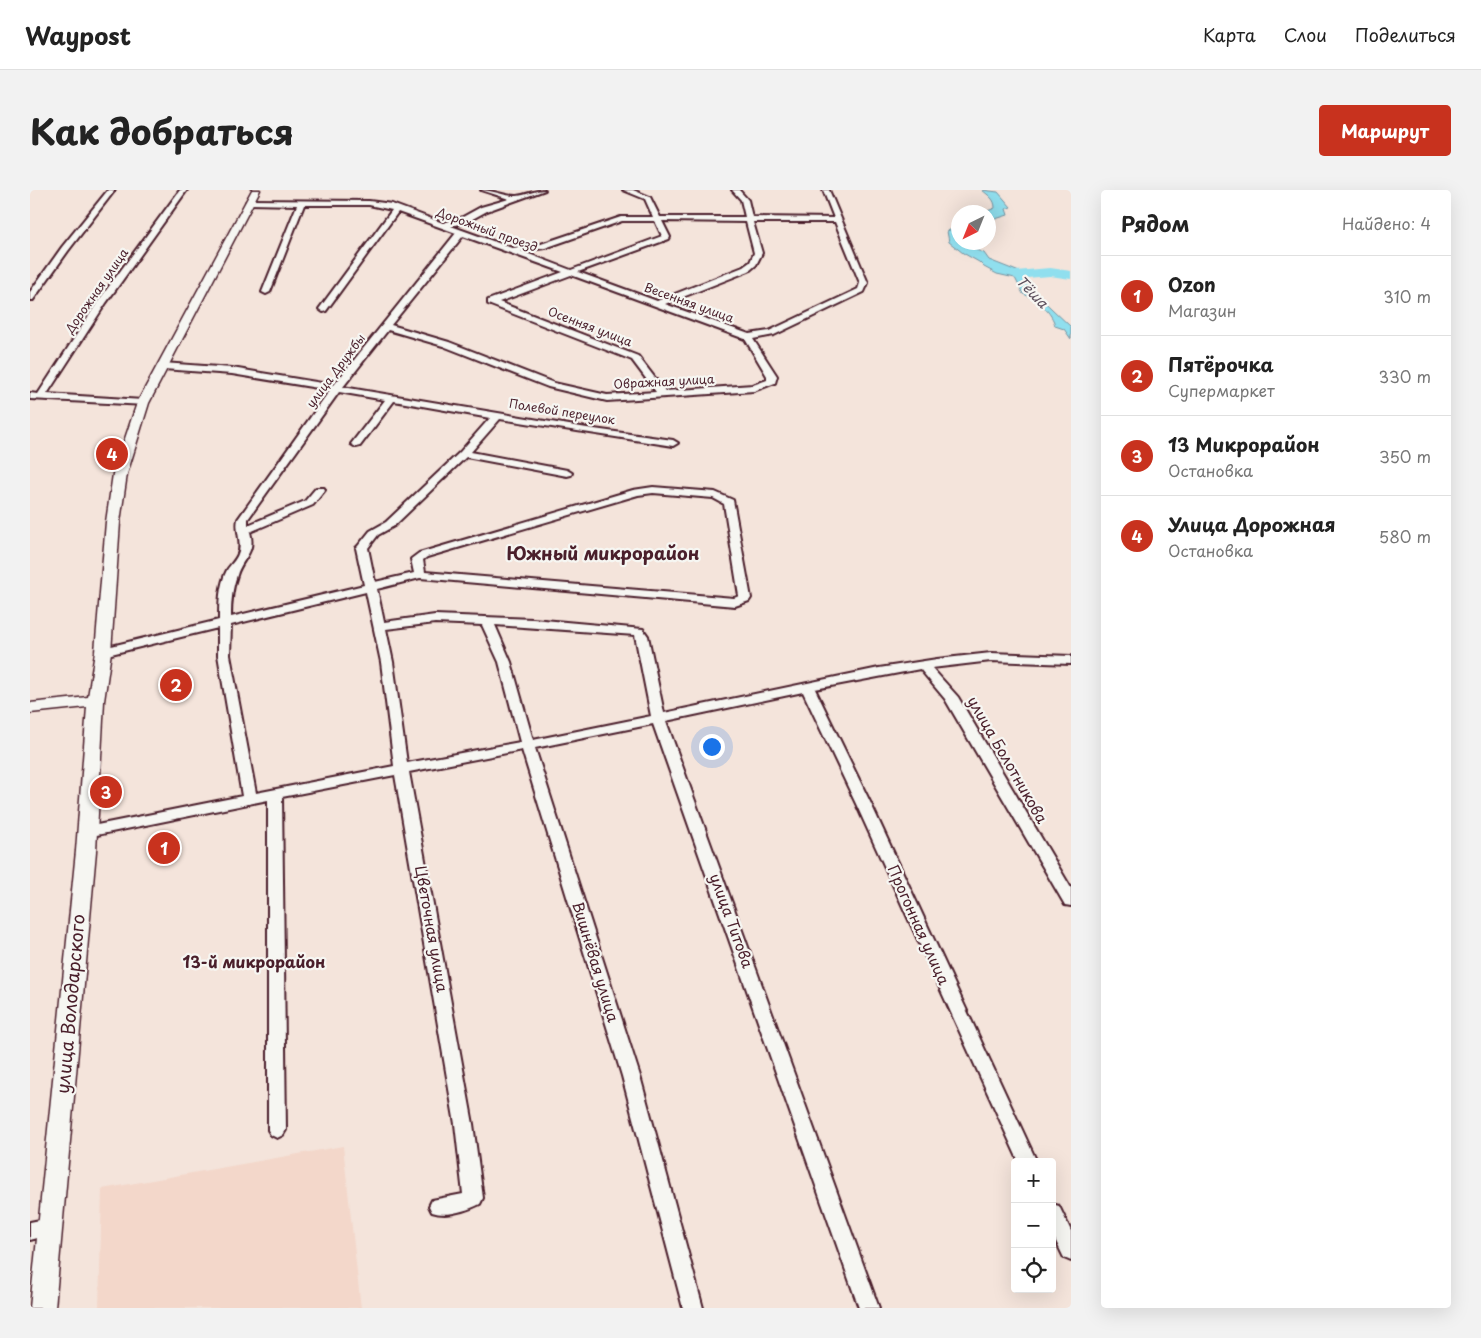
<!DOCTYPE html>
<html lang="ru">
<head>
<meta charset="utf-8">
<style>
	body { margin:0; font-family:"Playpen Sans",sans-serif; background:#f2f2f2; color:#222 }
	.controls { position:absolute; right:15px; bottom:15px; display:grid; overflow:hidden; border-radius:5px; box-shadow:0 5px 20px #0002 }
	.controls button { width:45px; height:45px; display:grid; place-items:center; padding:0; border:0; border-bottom:1px solid #e0e0e0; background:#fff; color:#222; font:25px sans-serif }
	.compass { position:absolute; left:921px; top:15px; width:45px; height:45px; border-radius:50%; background:#fff; box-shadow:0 5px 20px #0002; rotate:223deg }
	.you { position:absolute; left:681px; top:556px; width:18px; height:18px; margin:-12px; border:4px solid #fff; border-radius:50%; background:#1a73e8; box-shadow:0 0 0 8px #1a73e833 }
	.badge { display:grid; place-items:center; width:32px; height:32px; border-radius:50%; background:#c8321e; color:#fff; font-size:16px; font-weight:700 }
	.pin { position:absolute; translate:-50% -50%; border:2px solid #fff; box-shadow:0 1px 5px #0006 }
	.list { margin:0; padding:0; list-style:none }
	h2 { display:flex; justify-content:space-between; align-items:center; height:65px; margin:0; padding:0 20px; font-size:21px }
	h2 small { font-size:16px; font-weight:400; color:#767676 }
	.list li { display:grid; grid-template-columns:32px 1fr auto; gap:15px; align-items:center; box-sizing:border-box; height:80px; padding:0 20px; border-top:1px solid #e0e0e0 }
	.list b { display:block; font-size:19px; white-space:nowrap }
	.list p { margin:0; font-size:16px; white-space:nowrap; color:#767676 }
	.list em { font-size:16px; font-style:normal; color:#767676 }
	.icon { flex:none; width:28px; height:28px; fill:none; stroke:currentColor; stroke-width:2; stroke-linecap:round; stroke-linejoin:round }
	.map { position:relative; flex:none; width:1041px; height:1118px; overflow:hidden; border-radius:5px }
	header { display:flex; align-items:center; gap:30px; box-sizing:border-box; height:70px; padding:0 25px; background:#fff; border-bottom:1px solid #e0e0e0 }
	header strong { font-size:24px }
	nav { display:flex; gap:28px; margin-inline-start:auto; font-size:18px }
	.intro { display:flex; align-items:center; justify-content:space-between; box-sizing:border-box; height:120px; padding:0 30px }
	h1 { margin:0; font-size:35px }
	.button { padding:12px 22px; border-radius:5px; background:#c8321e; color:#fff; font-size:18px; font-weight:700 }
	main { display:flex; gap:30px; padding:0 30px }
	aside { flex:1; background:#fff; border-radius:5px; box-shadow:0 5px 20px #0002 }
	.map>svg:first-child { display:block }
</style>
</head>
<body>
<header>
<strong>Waypost</strong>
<nav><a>Карта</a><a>Слои</a><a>Поделиться</a></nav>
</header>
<div class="intro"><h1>Как добраться</h1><a class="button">Маршрут</a></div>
<main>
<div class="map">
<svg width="1041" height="1118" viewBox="0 0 1041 1118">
	<rect width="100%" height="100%" fill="#f4e4db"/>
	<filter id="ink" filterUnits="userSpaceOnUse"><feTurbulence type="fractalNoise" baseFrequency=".02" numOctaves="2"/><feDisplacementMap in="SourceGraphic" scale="10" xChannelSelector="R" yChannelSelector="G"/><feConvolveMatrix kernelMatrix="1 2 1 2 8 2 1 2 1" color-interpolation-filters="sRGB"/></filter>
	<g filter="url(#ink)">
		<path fill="#f3d7ca" d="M313,956L331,1118H69L72,999Z"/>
		<path fill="#90dfee" stroke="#7492a0" d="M952,0L968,2L981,17L976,19L978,25L959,31L958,22H955L965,18C965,9 959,6 952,0Z
			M928,37V52L939,53L946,60L954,63L959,70L992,83L1002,100L1041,137V149L1034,139L1025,136C1023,123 1006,108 993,104L985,88L967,84L954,77L949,72L933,63L919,52L917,41Z"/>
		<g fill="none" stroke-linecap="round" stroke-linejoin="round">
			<path fill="#90dfee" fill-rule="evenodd" d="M1020,78L1041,81V89L1020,86L986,89L980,85L986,81Z"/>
			<g stroke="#4a1f2b" stroke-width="4">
				<path id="minor" d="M78,0H85L38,61L3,110H0V102L32,57Z
					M150,0H157L76,113L17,204L113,210L116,211V215L0,209V203L8,204L69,110Z
					M451,0C462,0 478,7 487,6C497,5 505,0 515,0L457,21L437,32L421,36L482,58L511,54L591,27H623L615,9L593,0H603L620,7L630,27H715L711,10L702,0H709L718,10L722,27L804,28L793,0H799L838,93L834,102L744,145L723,149L747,186L745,193L724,201L577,211L518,197L413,156L358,140L313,197L557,238L643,250L648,253L643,256L470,229L441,262L537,280L542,283L541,285L537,286L436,267L364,336L348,345L338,358L345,392L384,383L381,369L389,363L603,300L623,297L685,302L703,310L721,408L719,411L705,416L390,388L347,399L354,432L405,425L503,429L613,439L618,446L634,523L849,478L907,469L961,463L1041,466V474L961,471L902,478L928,507L1041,698V716L1035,715L915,509L890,479L785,499L842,616L1007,972H989L827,616L773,502L636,531L849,1118H829L623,534L505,558L610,886L673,1118H653L592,886L492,560L379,582L443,934L453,1008L450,1014C436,1021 417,1027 402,1022L399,1016L402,1010L433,1004L425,934L365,585L252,607L256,940L253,945L247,948L241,945L238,940V610L57,647L52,645L50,642L52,639L57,637L212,606L188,465V438L73,466L67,462L69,459L189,430C189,414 189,395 197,380C200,375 206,370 208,364C213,352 205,341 208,329L300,200L202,184L133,179L128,176L133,173L202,178L304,195L426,43L368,22L296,121L293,122L289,119L362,20L339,15H274L240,102L236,104L232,102L267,15L220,14L216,12L220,10L339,11L362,14L413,33L431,28L451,17L479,9ZM592,31H625L632,46L541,80L491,61L515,58ZM632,31L716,32L724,63L720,72L713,77L627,111L548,82L639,49L640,47ZM723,32H805L830,93L828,99L739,141L719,144L635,114L719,81L726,75L732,63ZM433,46L533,82L458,110V114L602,170L626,202L577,205L524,193L419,152L361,135ZM541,85L715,149L737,186V190L723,195L635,201L608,166L469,112ZM309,202L355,210L321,254L326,257L330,256L364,211L460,228L430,262L356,332L340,341L328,356L326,358L334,395L201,427C201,412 202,399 207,385C213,367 226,363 220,342L283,315L295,300L294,298H286L275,311L218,335V329ZM623,303L683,308L694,314L709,406L704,408L395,382L393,370L397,367L608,305ZM336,402L351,472L364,576L226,603L200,465L201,435ZM405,433L452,435L469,472L490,552L377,573L363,472L356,439ZM465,435L605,445L621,526L503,550L481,472Z
					M1022,1014L1029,1016L1041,1041V1071L1034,1068L1022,1043Z
					M20,1028L27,1031L30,1037L27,1043L0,1050V1032Z"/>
			</g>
			<g stroke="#4a1f2b" stroke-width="3">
				<path id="major" d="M222,0H230L119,213L97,284L90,332L81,462L74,511L66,661L25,1118H0L46,661L57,517L0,523V513L58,507L65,462L76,332L83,284L107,213Z"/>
			</g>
			<use href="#minor" fill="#f6f6f2" fill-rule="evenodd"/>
			<use href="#major" fill="#f6f6f2" fill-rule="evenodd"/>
		</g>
	</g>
	<g text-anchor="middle" stroke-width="4.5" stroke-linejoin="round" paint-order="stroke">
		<g font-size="12" fill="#4a1f2b" stroke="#f6f6f2">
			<text transform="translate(457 40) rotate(20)" y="4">Дорожный проезд</text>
			<text transform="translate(67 101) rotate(-55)" y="4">Дорожная улица</text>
			<text transform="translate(659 113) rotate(20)" y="4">Весенняя улица</text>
			<text transform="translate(560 137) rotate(21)" y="4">Осенняя улица</text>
			<text transform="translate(306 181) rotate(-53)" y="4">улица Дружбы</text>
			<text transform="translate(634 192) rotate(-3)" y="4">Овражная улица</text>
			<text transform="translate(532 222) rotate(9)" y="4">Полевой переулок</text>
		</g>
		<g font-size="14" font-style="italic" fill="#5c4f5c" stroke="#f6f6f2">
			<text transform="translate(1002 102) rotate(46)" y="5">Тёша</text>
		</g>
		<g font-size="15" fill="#4a1f2b" stroke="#f6f6f2">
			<text transform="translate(977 570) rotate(60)" y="5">улица Болотникова</text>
			<text transform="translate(701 731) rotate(70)" y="5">улица Титова</text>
			<text transform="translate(888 735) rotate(66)" y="5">Прогонная улица</text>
			<text transform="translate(401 739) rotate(80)" y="5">Цветочная улица</text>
			<text transform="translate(565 772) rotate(73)" y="5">Вишнёвая улица</text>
		</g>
		<g font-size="16" font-weight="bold" fill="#4a1f2b" stroke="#f6f6f2">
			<text x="224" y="778">13-й микрорайон</text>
		</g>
		<g font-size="18" font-weight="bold" fill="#4a1f2b" stroke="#f6f6f2">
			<text x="573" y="370">Южный микрорайон</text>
		</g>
		<g font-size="18" fill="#4a1f2b" stroke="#f6f6f2">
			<text transform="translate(41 814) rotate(-85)" y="6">улица Володарского</text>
		</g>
	</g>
</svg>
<div class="controls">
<button>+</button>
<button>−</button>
<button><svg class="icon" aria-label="locate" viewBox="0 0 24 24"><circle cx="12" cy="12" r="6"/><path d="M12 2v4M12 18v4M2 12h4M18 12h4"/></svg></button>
</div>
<svg class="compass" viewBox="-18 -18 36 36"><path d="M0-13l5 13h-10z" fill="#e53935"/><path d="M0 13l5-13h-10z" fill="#767676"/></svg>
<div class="you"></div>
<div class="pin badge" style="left:134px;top:658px">1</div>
<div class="pin badge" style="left:146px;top:495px">2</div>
<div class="pin badge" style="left:76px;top:602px">3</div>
<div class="pin badge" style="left:82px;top:264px">4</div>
</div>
<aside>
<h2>Рядом<small>Найдено: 4</small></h2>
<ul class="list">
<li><span class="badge">1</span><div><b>Ozon</b><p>Магазин</p></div><em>310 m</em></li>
<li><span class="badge">2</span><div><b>Пятёрочка</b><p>Супермаркет</p></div><em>330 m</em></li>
<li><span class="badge">3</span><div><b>13 Микрорайон</b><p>Остановка</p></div><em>350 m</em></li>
<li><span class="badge">4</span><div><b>Улица Дорожная</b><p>Остановка</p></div><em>580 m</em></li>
</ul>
</aside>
</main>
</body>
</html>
